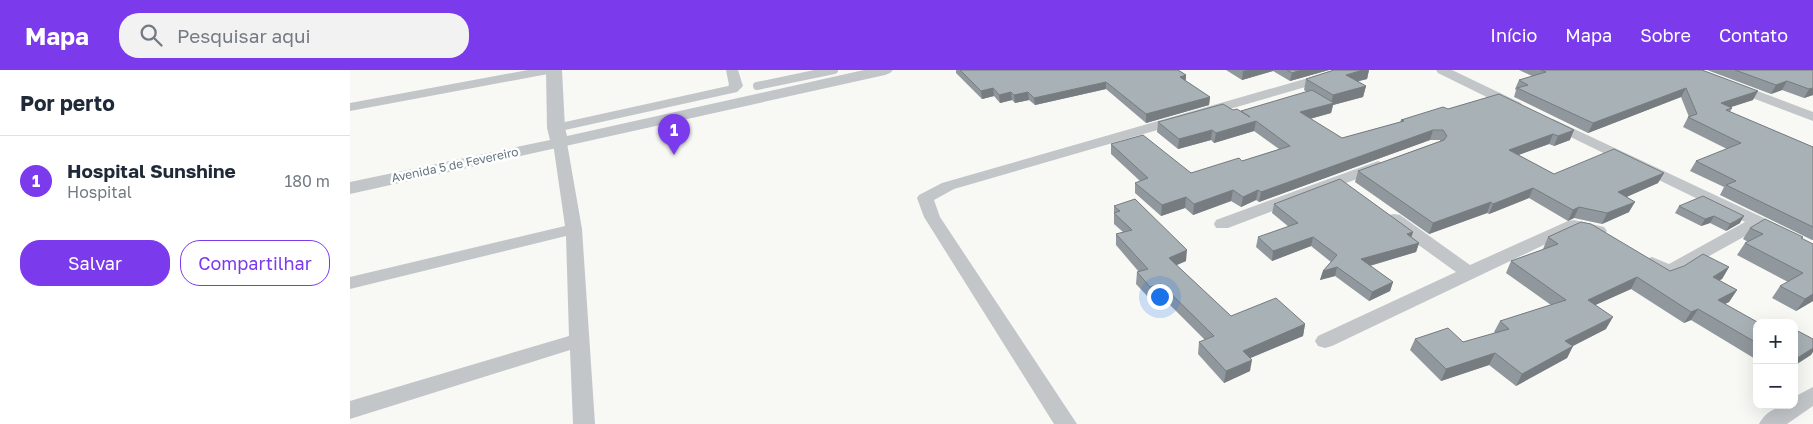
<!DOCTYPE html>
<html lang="pt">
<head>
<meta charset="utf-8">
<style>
	body { margin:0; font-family:"Golos Text",sans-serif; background:#f2f2f3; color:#1f2937 }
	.controls { position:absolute; right:15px; bottom:15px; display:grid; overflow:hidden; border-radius:10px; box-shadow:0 5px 20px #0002 }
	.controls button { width:45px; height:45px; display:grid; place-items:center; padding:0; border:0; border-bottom:1px solid #e0e1e3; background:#fff; color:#1f2937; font:25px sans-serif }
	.you { position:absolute; left:809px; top:226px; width:18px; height:18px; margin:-12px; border:4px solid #fff; border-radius:50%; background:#1a73e8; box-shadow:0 0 0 8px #1a73e833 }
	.badge { display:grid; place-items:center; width:32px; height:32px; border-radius:50%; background:#7c3aed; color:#fff; font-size:16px; font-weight:700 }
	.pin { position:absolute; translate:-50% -41px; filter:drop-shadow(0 1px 2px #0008) }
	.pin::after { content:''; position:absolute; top:26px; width:18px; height:15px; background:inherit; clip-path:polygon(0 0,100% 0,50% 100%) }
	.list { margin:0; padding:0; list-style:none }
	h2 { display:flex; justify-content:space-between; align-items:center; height:65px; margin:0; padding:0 20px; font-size:21px }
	h2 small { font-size:16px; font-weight:400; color:#747a83 }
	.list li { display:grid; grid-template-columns:32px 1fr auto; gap:15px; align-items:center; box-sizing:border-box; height:90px; padding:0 20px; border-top:1px solid #e0e1e3 }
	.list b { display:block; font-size:19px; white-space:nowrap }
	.list p { margin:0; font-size:16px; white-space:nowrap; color:#747a83 }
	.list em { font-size:16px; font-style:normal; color:#747a83 }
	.actions { display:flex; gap:10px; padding:15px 20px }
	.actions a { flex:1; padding:11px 0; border:1px solid #7c3aed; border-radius:20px; text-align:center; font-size:18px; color:#7c3aed }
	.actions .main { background:#7c3aed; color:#fff }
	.icon { flex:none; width:28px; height:28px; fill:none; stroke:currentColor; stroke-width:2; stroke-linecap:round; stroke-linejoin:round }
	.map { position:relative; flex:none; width:1463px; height:354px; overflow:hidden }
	header { display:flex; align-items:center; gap:30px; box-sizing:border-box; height:70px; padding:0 25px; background:#7c3aed; color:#fff }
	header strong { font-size:24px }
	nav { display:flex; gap:28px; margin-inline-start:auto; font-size:18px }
	.search { width:350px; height:45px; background:#f2f2f3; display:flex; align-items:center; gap:12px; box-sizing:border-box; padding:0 18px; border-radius:20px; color:#747a83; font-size:19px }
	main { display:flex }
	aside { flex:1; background:#fff }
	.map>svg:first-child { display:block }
</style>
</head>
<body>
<header>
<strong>Mapa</strong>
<div class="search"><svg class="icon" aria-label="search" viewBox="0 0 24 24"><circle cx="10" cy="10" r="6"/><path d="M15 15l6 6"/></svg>Pesquisar aqui</div>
<nav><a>Início</a><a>Mapa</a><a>Sobre</a><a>Contato</a></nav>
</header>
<main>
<aside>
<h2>Por perto<small></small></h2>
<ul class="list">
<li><span class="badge">1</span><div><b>Hospital Sunshine</b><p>Hospital</p></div><em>180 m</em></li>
</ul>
<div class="actions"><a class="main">Salvar</a><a>Compartilhar</a></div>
</aside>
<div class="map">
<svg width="1463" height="354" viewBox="0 0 1463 354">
	<rect width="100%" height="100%" fill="#f8f8f5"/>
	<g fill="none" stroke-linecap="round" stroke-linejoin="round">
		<path stroke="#c2c6c9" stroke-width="8" d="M407,16L484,0"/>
		<path fill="#c2c6c9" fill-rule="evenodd" d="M178,0H204L198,4L0,41V33Z
			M376,0H388L393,16L387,22L206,62L201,61L199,58L201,55L206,54L378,16L379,15Z
			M986,0H1006L1004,3L604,119L584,130L590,147L727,354H704L574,147L567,128L569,125L592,113Z
			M1086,0H1102L1171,33L1173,36L1171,39H1161L1088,3Z
			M1335,0H1352L1463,42V51L1337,3Z
			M1203,49L1414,148L1424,156L1422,160L1416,161L1408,159L1334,200C1331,203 1328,206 1324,207C1315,209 1298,200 1293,193L1296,189L1302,187L1319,194L1395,152L1198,56L1196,53L1198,50Z
			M210,69L215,70L217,73L232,159L245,354H223L220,280L0,349V331L219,266L216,166L0,219V207L215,156L203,73L205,70Z
			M1028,91L1033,93L1036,96L1033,99L878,158H866L864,154L866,150Z
			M1044,144L1050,145L1120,195L1218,151L1224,150L1254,157L1257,161L1254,165C1243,167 1232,158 1221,162L982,276L975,278L968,276L965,271L968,266L1106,202L1038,153L1036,149L1038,145Z
			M1463,317V336L1437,354H1409C1416,340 1430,335 1444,335V327Z"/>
		<path fill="#c2c6c9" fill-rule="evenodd" d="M196,0H212L215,58L217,66L514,0H543L540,3L535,5L0,124V112L200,70L197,58Z"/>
	</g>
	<path fill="#90989d" d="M606,0H828L836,5V11L860,27L859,35L796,53L756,19L685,35L679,30L665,33L662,30L650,33L644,26L632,29L606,3Z
		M876,0H979L940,11L923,1L892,10Z
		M984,0H1019L1017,9L1008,11L1016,16L1013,27L983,35L981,43L960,49L992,68L1050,52L1051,50L1098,39L1149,24L1220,70L1204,76L1199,74L1168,85L1204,104L1314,103L1308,113L1276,127L1279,142L1252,154L1224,148L1218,151L1179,128L1139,144L1137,143L1079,164L1005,112L1008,101L1090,71V70H1080L909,132L906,130L891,137L881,131L843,145L835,138L811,146L785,123V113L790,111L761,84V74L841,103L892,91L929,79L904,61L864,73L861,70L828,79L807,62L808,52L883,40L891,41L957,22L954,20L956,9Z
		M1169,0H1352L1403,30L1380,37L1382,38L1380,42L1463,77V170H1462L1370,125L1374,117L1340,101L1346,91L1377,79L1333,57L1338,47H1339L1331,27L1238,63L1164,27L1166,20L1165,19L1169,10L1182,6Z
		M1357,0H1463V25L1454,28L1432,20L1421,24Z
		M924,134L1063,162L1061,167L1069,173L1066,182L1020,196L1043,212L1040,221L1019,231L985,206L970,210L973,201L981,192L961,176L922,191L906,177L908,167L939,157L922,143Z
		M764,136L836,191L826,195L881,246L955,254L953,266L900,288V301L874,313L848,284L849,272L855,270L810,225L799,228L786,214L787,202H789L766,175V164L773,162L764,154Z
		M1329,136L1390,153L1376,161L1360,153L1351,156L1325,143Z
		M1400,158L1452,169L1463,174V231L1446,241L1422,228L1430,216L1438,212L1387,185L1395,173L1398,172L1393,169Z
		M1198,167L1320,201L1379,197L1372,209L1369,210L1387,220L1379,232L1375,234L1407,253V290L1341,250L1334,253L1281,219L1245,235L1256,259L1223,276L1217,288L1166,316L1139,295L1091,311L1060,280L1065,269L1113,272L1145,263L1144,262L1150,251L1201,235L1156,203L1161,191L1194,179H1193Z"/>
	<path fill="#767c7f" d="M897,0H923V1L892,10L893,1Z
		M951,0H979L940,11L942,3Z
		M1013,0H1019L1017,9L994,15L996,5Z
		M836,5L835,13L830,7Z
		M1437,11L1432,20L1421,24L1426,15Z
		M756,12V19L685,35L684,28Z
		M1016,16L1013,27L983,35L981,43L948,52L950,42L981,34L983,25Z
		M643,18L644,26L632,29L631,21Z
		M1336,18L1331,27L1238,63L1243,53Z
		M1463,18V25L1454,28L1459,19Z
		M1408,21L1403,30L1366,42L1371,33Z
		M661,22L662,30L650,33L649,25Z
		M678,22L679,30L665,33L664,25Z
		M860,27L859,35L796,53V44Z
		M906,51L904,61L864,73L866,63Z
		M862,60L861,70L828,79L829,69Z
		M1083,60L1080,70L909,132L911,122Z
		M1224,60L1220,70L1204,76L1208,66Z
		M1203,64L1199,74L1155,90L1159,80Z
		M1314,103L1308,113L1263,133L1268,122Z
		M1183,118L1179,128L1139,144L1143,134Z
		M883,120L881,131L843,145L844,134Z
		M908,120L906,130L891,137L893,127Z
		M836,127L835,138L811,146L812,135Z
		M1141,132L1137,143L1079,164L1083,153Z
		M1285,132L1279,142L1252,154L1257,143Z
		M1229,137L1224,148L1218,151L1223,140Z
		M1364,146L1360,153L1351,156L1355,149Z
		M1394,146L1390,153L1376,161L1380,154Z
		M1063,162L1060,171L1057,164Z
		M963,167L961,176L922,191L923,181Z
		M1069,173L1066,182L1008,199L1011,189Z
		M837,180L836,191L818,199L819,188Z
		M987,197L985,206L970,210L973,201Z
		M1379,197L1372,209L1355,218L1363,207Z
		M1287,207L1281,219L1232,241L1238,230Z
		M1043,212L1040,221L1019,231L1022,222Z
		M811,214L810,225L799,228L800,217Z
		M1387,220L1379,232L1360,241L1368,230Z
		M1463,224V231L1446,241L1455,229Z
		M1348,239L1341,250L1334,253L1341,242Z
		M1263,247L1256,259L1209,283L1215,271Z
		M955,254L953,266L891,292L893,281Z
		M1223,276L1217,288L1166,316L1172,304Z
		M1463,278V282L1461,285L1444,296V290Z
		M1145,283L1139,295L1091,311L1096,299Z
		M902,290L900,301L874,313L876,301Z"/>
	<path fill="#a8b1b6" stroke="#767c7f" d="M610,0H828L836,5L830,7L860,27L796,44L756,12L684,28L678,22L664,25L661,22L649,25L643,18L631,21Z
		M937,0H951L942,3Z
		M984,0H1013L996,5L1016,16L983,25L956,9Z
		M1191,0H1352L1408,21L1371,33L1382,38L1376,40L1463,77V157L1376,115L1386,111L1346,91L1391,73L1338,47L1347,44L1336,18L1243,53L1167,18L1178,15L1169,10L1196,2Z
		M1385,0H1463V18L1459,19L1437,11L1426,15Z
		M962,20L984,33L950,42L992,68L1054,51L1051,50L1093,37L1098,39L1149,24L1224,60L1208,66L1203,64L1159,80L1204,104L1264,79L1314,103L1268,122L1285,132L1257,143L1229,137L1223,140L1183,118L1143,134L1141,132L1083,153L1008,101L1094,70L1097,66L1093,60H1083L911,122L908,120L893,127L883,120L844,134L836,127L812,135L785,113L798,108L761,74L793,65L841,103L889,88L892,91L940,76L906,51L866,63L862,60L829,69L808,52L873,34L883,40L887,39L900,47L891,41Z
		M990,109L1063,162L1057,164L1069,173L1011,189L1043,212L1022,222L987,197L973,201L987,185L963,167L923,181L908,167L948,153L924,134Z
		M1353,126L1394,146L1380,154L1364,146L1355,149L1329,136Z
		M785,129L837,180L819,188L881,246L926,228L955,254L893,281L902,290L876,301L849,272L864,266L811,214L800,217L787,202L798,199L766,164L782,160L764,143L770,141L764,136Z
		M1415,149L1453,167L1451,168L1463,174V224L1455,229L1430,216L1453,203L1395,173L1413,164L1400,158Z
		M1231,152L1241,154L1320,201L1334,196L1353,184L1379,197L1363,207L1387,220L1368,230L1409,253H1407V273L1348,239L1341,242L1287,207L1238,230L1263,247L1215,271L1223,276L1172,304L1145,283L1096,299L1065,269L1098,258L1113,272L1159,259L1150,251L1216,230L1161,191L1208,174L1198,167Z
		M1444,259L1463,269V278L1444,290Z"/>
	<g text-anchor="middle" stroke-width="5" stroke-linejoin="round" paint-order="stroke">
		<g font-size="12" fill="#64757f" stroke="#fff">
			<text transform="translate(105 95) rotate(-12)" y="4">Avenida 5 de Fevereiro</text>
		</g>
	</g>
</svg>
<div class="controls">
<button>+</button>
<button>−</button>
</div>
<div class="you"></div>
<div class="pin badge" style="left:324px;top:85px">1</div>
</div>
</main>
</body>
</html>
